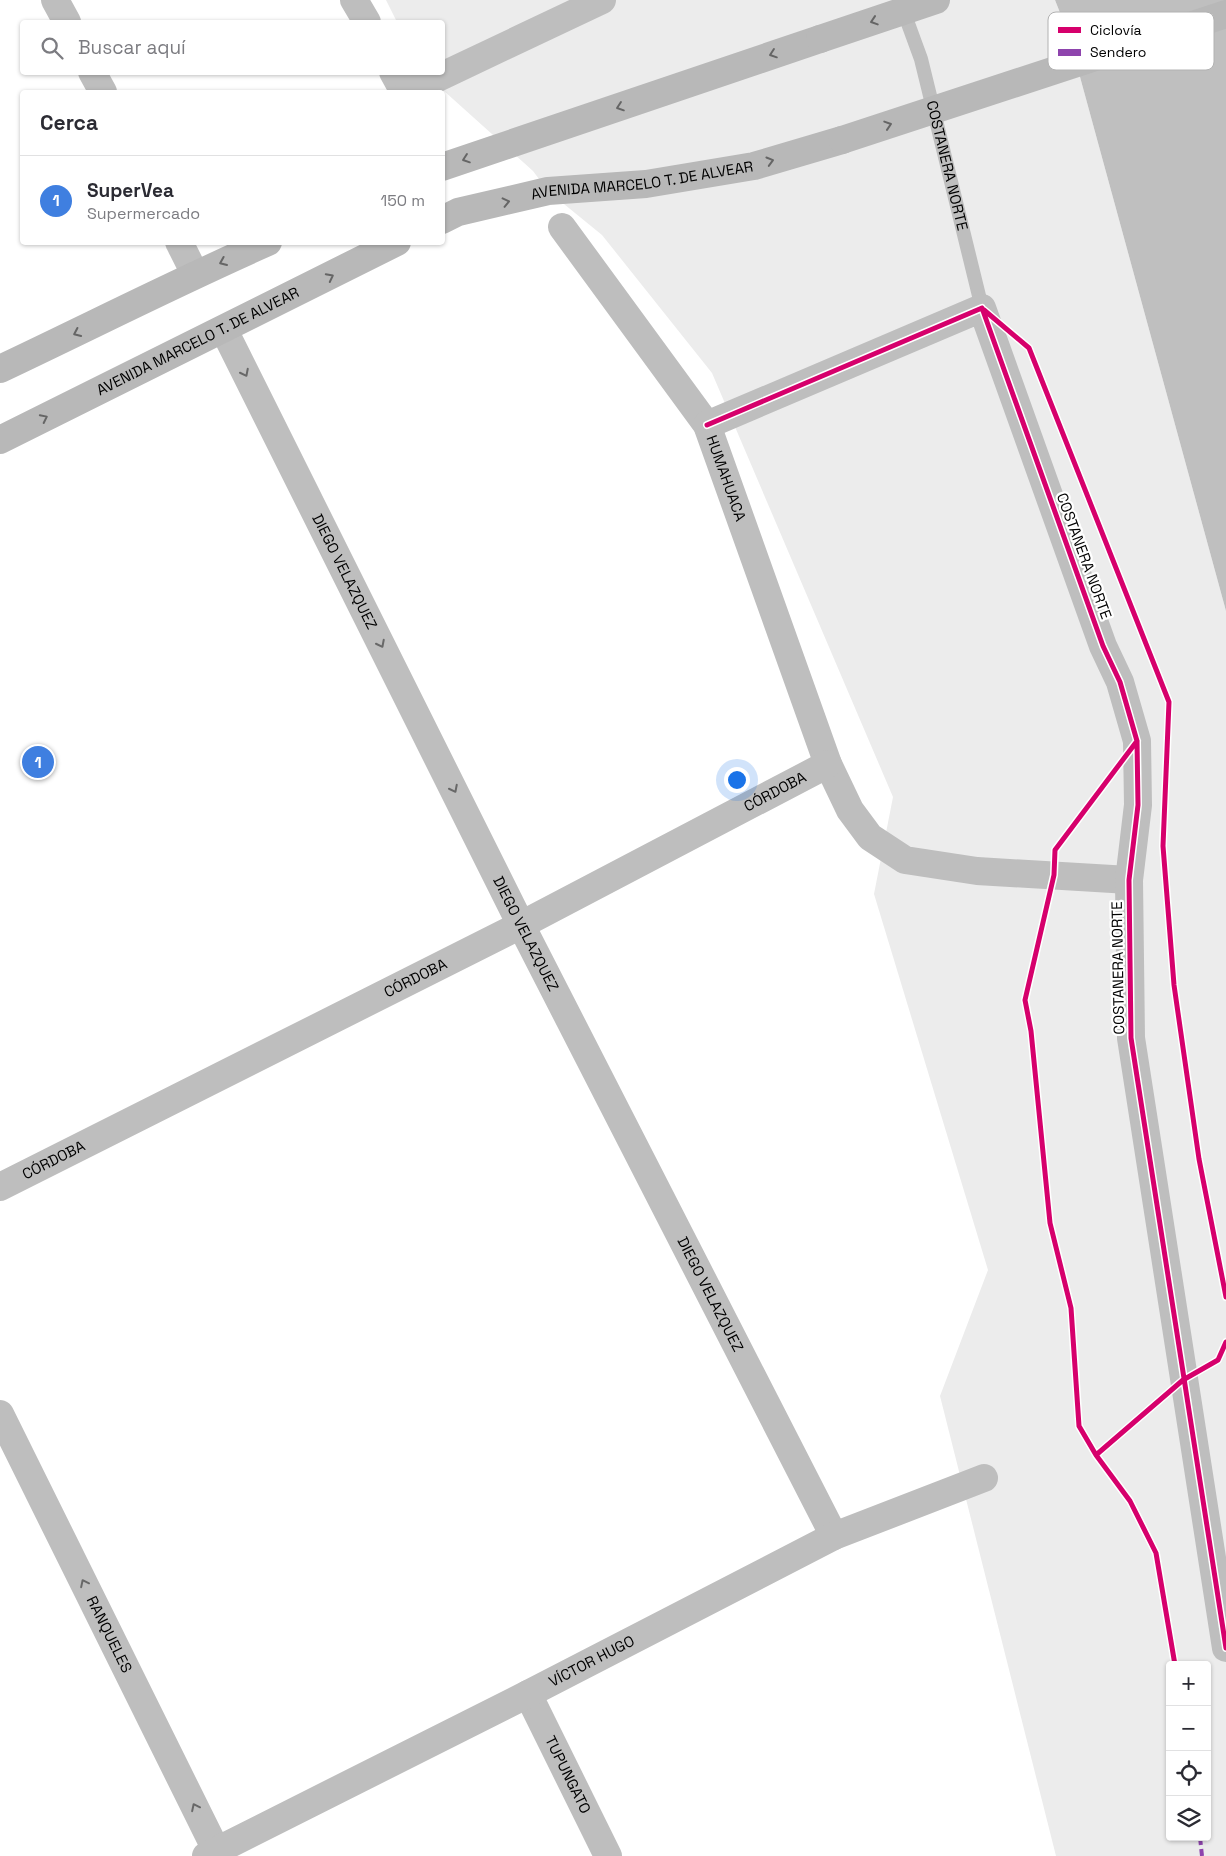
<!DOCTYPE html>
<html lang="es">
<head>
<meta charset="utf-8">
<style>
	body { margin:0; font-family:"Space Grotesk",sans-serif; background:#f2f2f3; color:#2b2b33 }
	.controls { position:absolute; right:15px; bottom:15px; display:grid; overflow:hidden; border-radius:5px; box-shadow:0 1px 4px #0004 }
	.controls button { width:45px; height:45px; display:grid; place-items:center; padding:0; border:0; border-bottom:1px solid #e1e1e2; background:#fff; color:#2b2b33; font:25px sans-serif }
	.you { position:absolute; left:736px; top:779px; width:18px; height:18px; margin:-12px; border:4px solid #fff; border-radius:50%; background:#1a73e8; box-shadow:0 0 0 8px #1a73e833 }
	.badge { display:grid; place-items:center; width:32px; height:32px; border-radius:50%; background:#0b8043; color:#fff; font-size:16px; font-weight:700 }
	.pin { position:absolute; translate:-50% -50%; border:2px solid #fff; box-shadow:0 1px 5px #0006 }
	.list { margin:0; padding:0; list-style:none }
	h2 { display:flex; justify-content:space-between; align-items:center; height:65px; margin:0; padding:0 20px; font-size:21px }
	h2 small { font-size:16px; font-weight:400; color:#7c7c81 }
	.list li { display:grid; grid-template-columns:32px 1fr auto; gap:15px; align-items:center; box-sizing:border-box; height:90px; padding:0 20px; border-top:1px solid #e1e1e2 }
	.list b { display:block; font-size:19px; white-space:nowrap }
	.list p { margin:0; font-size:16px; white-space:nowrap; color:#7c7c81 }
	.list em { font-size:16px; font-style:normal; color:#7c7c81 }
	.icon { flex:none; width:28px; height:28px; fill:none; stroke:currentColor; stroke-width:2; stroke-linecap:round; stroke-linejoin:round }
	.map { position:relative; flex:none; width:1226px; height:1856px; overflow:hidden }
	.search { position:absolute; background:#fff; box-shadow:0 1px 4px #0004; left:20px; top:20px; width:425px; height:55px; display:flex; align-items:center; gap:12px; box-sizing:border-box; padding:0 18px; border-radius:5px; color:#7c7c81; font-size:19px }
	.panel { position:absolute; background:#fff; box-shadow:0 1px 4px #0004; left:20px; top:90px; width:425px; height:155px; border-radius:5px }
	.map>svg:first-child { display:block }
</style>
</head>
<body>
<div class="map">
<svg width="1226" height="1856" viewBox="0 0 1226 1856">
	<rect width="100%" height="100%" fill="#fff"/>
	<path fill="#ececec" fill-rule="evenodd" d="M386,0H1055L1068,33L1226,611V1856H1056L940,1396L988,1270L874,894L893,797L712,373L602,235L548,191L533,171L424,73L442,72V22H397ZM1170,1665H1207V1837H1170Z"/>
	<path fill="#bfbfbf" d="M1055,0H1226V611L1068,33Z"/>
	<g fill="none" stroke-linecap="round" stroke-linejoin="round">
		<path stroke="#bebebe" stroke-width="14" id="s1" d="M902,7L921,59L982,308"/>
		<g stroke="#bebebe" stroke-width="28">
			<path d="M55,0L67,22"/>
			<path d="M354,0L367,22"/>
			<path d="M92,72L103,92"/>
			<path d="M393,72L404,92"/>
			<path d="M408,92L602,0"/>
			<path id="s2" d="M562,227L707,425L828,764L850,810L870,837L905,860L977,871L1129,880"/>
			<path d="M179,242L195,274"/>
			<path id="s3" d="M224,330L521,925L834,1536"/>
			<path d="M707,425L982,308L1103,646L1120,682L1137,741L1138,805L1129,880L1131,1038L1226,1648"/>
			<path id="s4" d="M0,1187L521,925L828,764"/>
			<path id="s5" d="M0,1414L219,1856"/>
			<path id="s6" d="M528,1694L608,1856"/>
			<path id="s7" d="M206,1856L528,1694L834,1536L984,1478"/>
		</g>
		<g stroke="#b8b8b8" stroke-width="28">
			<path d="M442,167L820,39"/>
			<path id="s8" d="M442,220L458,212L548,191L646,184L754,166L842,140"/>
			<path d="M0,369C89,327 177,282 268,242"/>
			<path id="s9" d="M0,440L397,242"/>
		</g>
		<path stroke="#b8b8b8" stroke-width="28" d="M820,39L936,0
			M842,140L1226,14"/>
		<path stroke="#8e44ad" stroke-width="4" stroke-dasharray="8 4" stroke-linecap="butt" d="M1200,1837L1202,1856"/>
		<g stroke="#fff" stroke-width="8">
			<path id="cycleway" d="M982,308L1103,646L1120,682L1137,741L1138,805L1129,880L1131,1038L1226,1648
				M984,310L1029,348L1169,702L1163,846L1174,985L1199,1159L1226,1297
				M707,425L982,308
				M1137,741L1055,850L1054,875L1025,1000L1031,1031L1050,1223L1071,1308L1079,1426L1096,1455L1183,1380L1218,1360L1226,1342
				M1096,1455L1130,1501L1156,1553L1175,1665"/>
		</g>
		<use href="#cycleway" stroke="#d6006c" stroke-width="5"/>
	</g>
	<defs><path id="oneway-chevron" d="M-2-3.5L2.5 0L-2 3.5" fill="none" stroke-width="1.6" stroke-linecap="round" stroke-linejoin="round" transform="scale(1.25)"/></defs>
	<g stroke="#656565">
		<use href="#oneway-chevron" transform="translate(874 21) rotate(162)"/>
		<use href="#oneway-chevron" transform="translate(773 54) rotate(161)"/>
		<use href="#oneway-chevron" transform="translate(620 107) rotate(161)"/>
		<use href="#oneway-chevron" transform="translate(888 125) rotate(-18)"/>
		<use href="#oneway-chevron" transform="translate(466 159) rotate(161)"/>
		<use href="#oneway-chevron" transform="translate(770 161) rotate(-16)"/>
		<use href="#oneway-chevron" transform="translate(506 202) rotate(-13)"/>
		<use href="#oneway-chevron" transform="translate(223 262) rotate(157)"/>
		<use href="#oneway-chevron" transform="translate(330 277) rotate(-27)"/>
		<use href="#oneway-chevron" transform="translate(77 333) rotate(155)"/>
		<use href="#oneway-chevron" transform="translate(44 418) rotate(-26)"/>
	</g>
	<g stroke="#686868">
		<use href="#oneway-chevron" transform="translate(245 373) rotate(63)"/>
		<use href="#oneway-chevron" transform="translate(381 644) rotate(63)"/>
		<use href="#oneway-chevron" transform="translate(454 789) rotate(63)"/>
		<use href="#oneway-chevron" transform="translate(84 1583) rotate(-116)"/>
		<use href="#oneway-chevron" transform="translate(195 1807) rotate(-116)"/>
	</g>
	<g text-anchor="middle" stroke-width="4.5" stroke-linejoin="round" paint-order="stroke">
		<g font-size="15" fill="#000" stroke="#fff">
			<text dy="5" stroke="none"><textPath href="#s1" startOffset="165">COSTANERA NORTE</textPath></text>
			<text dy="5" stroke="none"><textPath href="#s8" startOffset="205">AVENIDA MARCELO T. DE ALVEAR</textPath></text>
			<text dy="5" stroke="none"><textPath href="#s9" startOffset="221">AVENIDA MARCELO T. DE ALVEAR</textPath></text>
			<text dy="5" stroke="none"><textPath href="#s2" startOffset="302">HUMAHUACA</textPath></text>
			<text transform="translate(1084 556) rotate(70)" y="5">COSTANERA NORTE</text>
			<text dy="5" stroke="none"><textPath href="#s3" startOffset="270">DIEGO VELAZQUEZ</textPath></text>
			<text dy="5" stroke="none"><textPath href="#s4" startOffset="870">CÓRDOBA</textPath></text>
			<text dy="5" stroke="none"><textPath href="#s3" startOffset="675">DIEGO VELAZQUEZ</textPath></text>
			<text transform="translate(1118 968) rotate(-91)" y="5">COSTANERA NORTE</text>
			<text dy="5" stroke="none"><textPath href="#s4" startOffset="465">CÓRDOBA</textPath></text>
			<text dy="5" stroke="none"><textPath href="#s4" startOffset="60">CÓRDOBA</textPath></text>
			<text dy="5" stroke="none"><textPath href="#s3" startOffset="1080">DIEGO VELAZQUEZ</textPath></text>
			<text dy="5" stroke="none"><textPath href="#s5" startOffset="246">RANQUELES</textPath></text>
			<text dy="5" stroke="none"><textPath href="#s7" startOffset="432">VÍCTOR HUGO</textPath></text>
			<text dy="5" stroke="none"><textPath href="#s6" startOffset="90">TUPUNGATO</textPath></text>
		</g>
	</g>
	<rect x="1048" y="12" width="166" height="58" rx="8" fill="#fff" stroke="#b2b2b2" stroke-width="1"/>
	<rect x="1058" y="27" width="23" height="6" fill="#d6006c"/>
	<rect x="1058" y="49" width="23" height="7" fill="#8e44ad"/>
	<g font-size="14" fill="#000">
		<text x="1090" y="35">Ciclovía</text>
		<text x="1090" y="57">Sendero</text>
	</g>
</svg>
<div class="controls">
<button>+</button>
<button>−</button>
<button><svg class="icon" aria-label="locate" viewBox="0 0 24 24"><circle cx="12" cy="12" r="6"/><path d="M12 2v4M12 18v4M2 12h4M18 12h4"/></svg></button>
<button><svg class="icon" aria-label="layers" viewBox="0 0 24 24"><path d="M12 4l9 5-9 5-9-5zM3 14l9 5 9-5"/></svg></button>
</div>
<div class="you"></div>
<div class="pin badge" style="left:38px;top:762px;background:#3f7fe0">1</div>
<div class="search"><svg class="icon" aria-label="search" viewBox="0 0 24 24"><circle cx="10" cy="10" r="6"/><path d="M15 15l6 6"/></svg>Buscar aquí</div>
<section class="panel">
<h2>Cerca<small></small></h2>
<ul class="list">
<li><span class="badge" style="background:#3f7fe0">1</span><div><b>SuperVea</b><p>Supermercado</p></div><em>150 m</em></li>
</ul>
</section>
</div>
</body>
</html>
